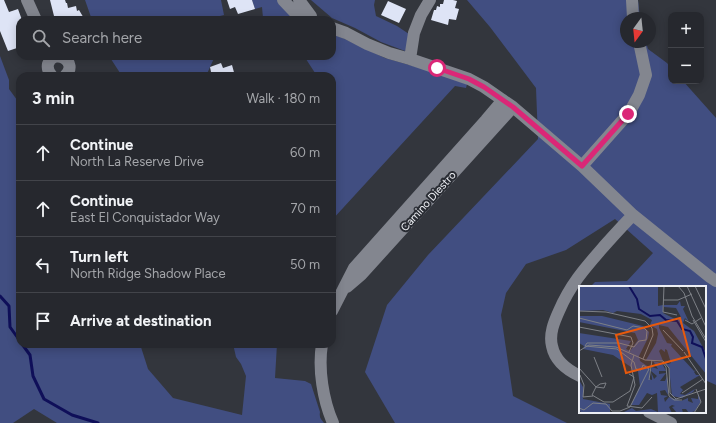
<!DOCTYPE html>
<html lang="en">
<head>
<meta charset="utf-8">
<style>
	body { margin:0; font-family:Figtree,sans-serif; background:#32343a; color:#f1f3f6 }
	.controls { position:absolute; right:12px; top:12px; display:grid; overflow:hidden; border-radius:8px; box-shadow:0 2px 10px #0003 }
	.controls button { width:36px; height:36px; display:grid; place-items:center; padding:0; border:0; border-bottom:1px solid #42444a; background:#26282e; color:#f1f3f6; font:20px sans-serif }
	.compass { position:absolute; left:620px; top:12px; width:36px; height:36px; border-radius:50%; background:#26282e; box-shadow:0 2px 10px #0003; rotate:195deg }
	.stop { position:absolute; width:12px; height:12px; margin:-9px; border:3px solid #db2777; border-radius:50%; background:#fff }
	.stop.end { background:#db2777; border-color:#fff; box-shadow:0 1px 4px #0008 }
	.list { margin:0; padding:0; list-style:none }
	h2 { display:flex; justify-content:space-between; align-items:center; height:52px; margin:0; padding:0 16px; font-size:17px }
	h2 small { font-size:13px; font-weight:400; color:#a4a6aa }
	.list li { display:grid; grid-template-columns:26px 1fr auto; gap:12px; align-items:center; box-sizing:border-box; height:56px; padding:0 16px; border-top:1px solid #42444a }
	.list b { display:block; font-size:15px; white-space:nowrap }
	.list p { margin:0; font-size:13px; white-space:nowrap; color:#a4a6aa }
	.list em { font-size:13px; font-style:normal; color:#a4a6aa }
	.icon { flex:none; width:22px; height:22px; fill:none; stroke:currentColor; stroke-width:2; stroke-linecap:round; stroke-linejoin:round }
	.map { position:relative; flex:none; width:716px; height:423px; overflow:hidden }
	.search { position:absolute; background:#26282e; box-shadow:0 2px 10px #0003; left:16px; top:16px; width:320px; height:44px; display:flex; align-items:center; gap:10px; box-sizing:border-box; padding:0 14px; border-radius:12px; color:#a4a6aa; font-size:15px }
	.panel { position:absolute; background:#26282e; box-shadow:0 2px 10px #0003; left:16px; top:72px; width:320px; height:276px; border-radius:12px }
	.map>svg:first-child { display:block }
</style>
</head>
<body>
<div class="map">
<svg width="716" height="423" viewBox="0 0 716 423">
	<rect width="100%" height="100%" fill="#33363d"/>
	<path fill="#414e81" d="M85,0H221L224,15L220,16L218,20H92Z
		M252,0H279L293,18V20H267L263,18L262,7L255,9Z
		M311,0H375L374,5L376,16L397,26L409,34L408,47L405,51L381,42L355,28L332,18Z
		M467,0H638L640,18H626V42H646L648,49L667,63L671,68V81H683L716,118V385L705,380V287H590L595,282L627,281L653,253L615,219L566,250L526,264L506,293L501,315L513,396L567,423H395L365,372L387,305L428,255L538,139L536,88L490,27Z
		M332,33L385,58L427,70L467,84L466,88L455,86L332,220V76H317L304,56C300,58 298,60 294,58L293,56H332Z
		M0,56L9,80V89L20,104V344H140L148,369L173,398L242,415L246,376L241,364L236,357L233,344H277L275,378L305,381L311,384L320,412C319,418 321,419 324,423H57L34,409L13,423H0Z
		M109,56H215L206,76H122Z"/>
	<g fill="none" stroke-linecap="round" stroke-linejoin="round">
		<path stroke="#0f0f59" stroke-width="3" d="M0,296L9,306L10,327L20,341
			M22,344L30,355L33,376L44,399L72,415L98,423"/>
	</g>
	<path fill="#dee4f6" d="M0,0H4L9,12L18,9L22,20H20V47L8,51L0,31Z
		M50,0H65L66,3H67L68,8L76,6L77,11L79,10L85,20H55Z
		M227,0H252L255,9L238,14L235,7L230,9Z
		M444,0H453L457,1L455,8L459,9L456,20L449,19L448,25L431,20L434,10H436L437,6L440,7V4H443Z
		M388,1L406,9L399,23L381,15Z
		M221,63L223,68L232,65L235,76H204L203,74L211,72L210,67Z"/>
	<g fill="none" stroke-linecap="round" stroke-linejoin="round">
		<path stroke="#83868f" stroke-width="12" d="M27,0L36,20
			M283,0L302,20
			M299,0L311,16V20
			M632,0L633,18
			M332,28L346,33L367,44L389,53L410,59L469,79L484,87L513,107L582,166L633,215L710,277L716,281
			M410,59L414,33L421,15L430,0
			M52,76C49,73 47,69 48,64C54,47 80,62 65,76
			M582,166L629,113L639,95L646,75L639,42
			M347,287L361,275L513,107
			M332,311L354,268L486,120L503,100
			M322,344C318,369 323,400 333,423
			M580,376C567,370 555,361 552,346C549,334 554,322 559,311C571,283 586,267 606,244C615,234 624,224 633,215
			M649,412L671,423"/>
	</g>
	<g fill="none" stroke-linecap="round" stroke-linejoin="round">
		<path stroke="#db2777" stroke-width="5" d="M437,68L469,79L484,87L513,107L582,166L628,114"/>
	</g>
	<g text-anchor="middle" stroke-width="4" stroke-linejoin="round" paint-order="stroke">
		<g font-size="11" fill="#edeff4" stroke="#292c33">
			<text transform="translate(428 201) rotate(-48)" y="4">Camino Diestro</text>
		</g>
	</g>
	<g transform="translate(579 286)">
		<rect width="127" height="127" fill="#33363d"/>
		<path d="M0,0H79V20L84,19V27L98,34L102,31L97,22L85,21V19H98L101,15L102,20H106L104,23L110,36L106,32L104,37L115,45L127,67V88L89,41L80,39V42L88,57L93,58L92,60L115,85L117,84L115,86L117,89H121L101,101L104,104L101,108L106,109L116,103L114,106L103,112L93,110L90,82L84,75L89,78L92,77L88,64L86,63V66L82,63L80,65L84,75L67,74L77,57L79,48L78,43L71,39L73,34L62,28L38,25L34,27L24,24L0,25ZM0,30H23L64,40L70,46L69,52L60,70L61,75L71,82L70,93L73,94V92L72,86L75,93L78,90L72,85L73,81L79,83L74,75L83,77L87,85H80V88L87,87L81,95H86L88,90L89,109L86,104L81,105L82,109L89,110L85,112L86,116L90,111L102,115L109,112V115L114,117L112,112L119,113V108L122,115L116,125L110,127L107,123H103L104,127H98L93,121L96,120L93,119L90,121L93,127H43L53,122L57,125L72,123L79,126L78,107L73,109L68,107L60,119H52L61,100L59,85L54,86L52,81L34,69L4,63L5,60L0,57V47L52,55L47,63L51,65L59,54L56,47L0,36ZM0,94L4,101V113L31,118V126L3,127L0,124Z" fill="#414e81"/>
		<path fill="none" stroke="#0f0f59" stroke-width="2" d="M50,0L58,13L60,23L71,30L81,29L87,34L98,35L103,43L111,45L114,51L113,57L123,61L127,73"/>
		<path fill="none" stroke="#7d8086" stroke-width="1" d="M85,0L84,26L98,29M99,0L105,7L113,30L127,53M108,0L127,41M116,0L127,23M84,14H99L113,8M0,25L27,26L66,35L73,42L74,49L64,73M0,32L48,44L54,40L65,42L68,45L67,54L60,55L55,61L40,57H8L6,60L38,63L55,76L57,83L62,84L64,79L70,83L51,121L41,125H33L27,118L14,117L5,124L0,122M106,34L113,38L122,32M114,34L127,56M0,41L52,51L54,57L50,66M84,44L104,65M0,65L10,59L37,61L66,74L84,75L90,82L91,107L97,113L127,103M105,66L127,98M55,69L52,79L56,99L48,120L63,122L73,111M15,71L23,91M83,76L87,81L90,110L95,114H103M0,82L17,101L25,102L27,97L21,98L17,101L13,109L25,116H34L51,105L55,91L50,88M1,89L5,99L4,111L14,110M70,94L73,74M103,107L124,93M115,127L122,116L117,103"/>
		<path fill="#e8590c" fill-opacity="0.15" stroke="#e8590c" stroke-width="2" d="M101,32L111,70L47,87L37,49Z"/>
		<rect width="127" height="127" fill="none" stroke="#edeff4" stroke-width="2"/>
	</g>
</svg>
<div class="controls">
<button>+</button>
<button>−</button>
</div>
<svg class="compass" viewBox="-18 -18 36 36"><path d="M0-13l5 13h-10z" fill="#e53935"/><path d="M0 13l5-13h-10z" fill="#a4a6aa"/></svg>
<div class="stop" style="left:437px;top:68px"></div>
<div class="stop end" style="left:628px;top:114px"></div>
<div class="search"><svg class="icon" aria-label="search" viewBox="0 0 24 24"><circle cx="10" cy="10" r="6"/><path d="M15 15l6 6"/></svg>Search here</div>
<section class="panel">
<h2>3 min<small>Walk · 180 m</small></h2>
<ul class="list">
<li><svg class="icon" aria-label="ahead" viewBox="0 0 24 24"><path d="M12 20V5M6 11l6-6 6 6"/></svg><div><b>Continue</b><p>North La Reserve Drive</p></div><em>60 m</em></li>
<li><svg class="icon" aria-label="ahead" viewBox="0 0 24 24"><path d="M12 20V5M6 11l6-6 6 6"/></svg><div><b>Continue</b><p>East El Conquistador Way</p></div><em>70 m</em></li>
<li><svg class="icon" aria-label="left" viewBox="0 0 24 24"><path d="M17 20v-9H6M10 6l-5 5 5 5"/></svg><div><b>Turn left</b><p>North Ridge Shadow Place</p></div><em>50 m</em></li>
<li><svg class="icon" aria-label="arrive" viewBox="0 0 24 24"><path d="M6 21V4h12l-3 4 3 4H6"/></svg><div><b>Arrive at destination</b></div></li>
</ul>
</section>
</div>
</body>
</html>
